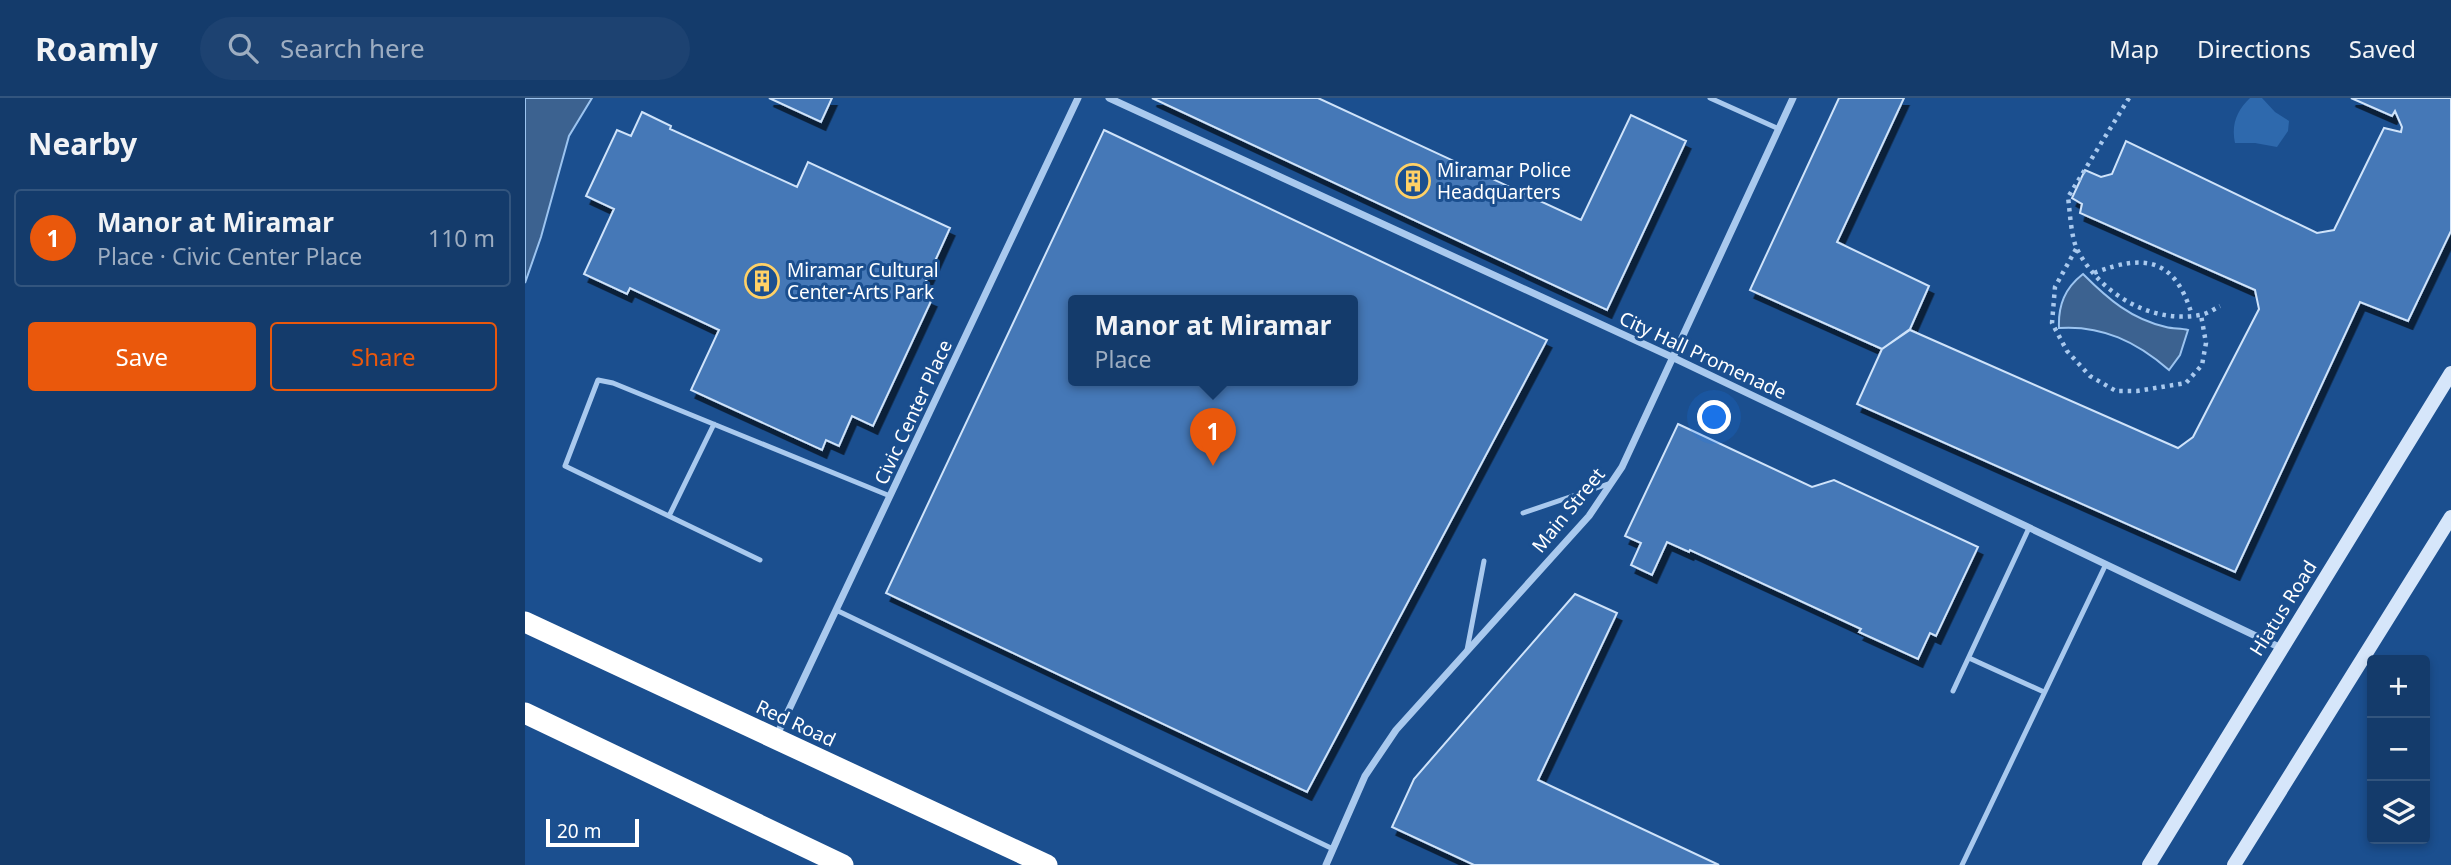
<!DOCTYPE html>
<html lang="en">
<head>
<meta charset="utf-8">
<style>
	body { margin:0; font-family:"Noto Sans",sans-serif; background:#1d4271; color:#f1f3f6 }
	.controls { position:absolute; right:21px; bottom:21px; display:grid; overflow:hidden; border-radius:7px; box-shadow:0 4px 10px #0003 }
	.controls button { width:63px; height:63px; display:grid; place-items:center; padding:0; border:0; border-bottom:2px solid #33557e; background:#143b6b; color:#f1f3f6; font:35px sans-serif }
	.scale { position:absolute; left:21px; bottom:18px; width:93px; box-sizing:border-box; padding-left:7px; border:4px solid #fff; border-top:0; font-size:19px; line-height:24px; white-space:nowrap; color:#fff; -webkit-text-stroke:5px #1b4f8f; paint-order:stroke }
	.you { position:absolute; left:1190px; top:320px; width:24px; height:24px; margin:-18px; border:5px solid #fff; border-radius:50%; background:#1a73e8; box-shadow:0 0 0 10px #1a73e833 }
	.badge { display:grid; place-items:center; width:46px; height:46px; border-radius:50%; background:#ea580c; color:#fff; font-size:23px; font-weight:700 }
	.pin { position:absolute; translate:-50% -58px; filter:drop-shadow(0 2px 4px #0008) }
	.pin::after { content:''; position:absolute; top:37px; width:24px; height:21px; background:inherit; clip-path:polygon(0 0,100% 0,50% 100%) }
	.popup { position:absolute; left:543px; top:197px; width:290px; height:91px; box-sizing:border-box; display:grid; place-content:center; border-radius:7px; background:#143b6b; filter:drop-shadow(0 2px 5px #0005); font-size:23px; white-space:nowrap; color:#9dadc1 }
	.popup b { font-size:26px; color:#f1f3f6 }
	.popup::after { content:''; position:absolute; left:50%; top:100%; margin-left:-14px; border:14px solid transparent; border-top-color:#143b6b }
	.list { margin:0; padding:0; list-style:none }
	h2 { display:flex; justify-content:space-between; align-items:center; height:91px; margin:0; padding:0 28px; font-size:30px }
	h2 small { font-size:23px; font-weight:400; color:#9dadc1 }
	.list li { display:grid; grid-template-columns:46px 1fr auto; gap:21px; align-items:center; box-sizing:border-box; height:98px; margin:0 14px 14px; padding:0 14px; border:2px solid #33557e; border-radius:7px }
	.list b { display:block; font-size:26px; white-space:nowrap }
	.list p { margin:0; font-size:23px; white-space:nowrap; color:#9dadc1 }
	.list em { font-size:23px; font-style:normal; color:#9dadc1 }
	.actions { display:flex; gap:14px; padding:21px 28px }
	.actions a { flex:1; padding:16px 0; border:2px solid #ea580c; border-radius:7px; text-align:center; font-size:24px; color:#ea580c }
	.actions .main { background:#ea580c; color:#fff }
	.icon { flex:none; width:38px; height:38px; fill:none; stroke:currentColor; stroke-width:2; stroke-linecap:round; stroke-linejoin:round }
	.map { position:relative; flex:none; width:1926px; height:767px; overflow:hidden }
	header { display:flex; align-items:center; gap:42px; box-sizing:border-box; height:98px; padding:0 35px; background:#143b6b; border-bottom:2px solid #33557e }
	header strong { font-size:33px }
	nav { display:flex; gap:38px; margin-inline-start:auto; font-size:24px }
	.search { width:490px; height:63px; background:#1d4271; display:flex; align-items:center; gap:18px; box-sizing:border-box; padding:0 24px; border-radius:38px; color:#9dadc1; font-size:26px }
	main { display:flex }
	aside { flex:1; background:#143b6b }
	.map>svg:first-child { display:block }
</style>
</head>
<body>
<header>
<strong>Roamly</strong>
<div class="search"><svg class="icon" aria-label="search" viewBox="0 0 24 24"><circle cx="10" cy="10" r="6"/><path d="M15 15l6 6"/></svg>Search here</div>
<nav><a>Map</a><a>Directions</a><a>Saved</a></nav>
</header>
<main>
<aside>
<h2>Nearby<small></small></h2>
<ul class="list">
<li><span class="badge">1</span><div><b>Manor at Miramar</b><p>Place · Civic Center Place</p></div><em>110 m</em></li>
</ul>
<div class="actions"><a class="main">Save</a><a>Share</a></div>
</aside>
<div class="map">
<svg width="1926" height="767" viewBox="0 0 1926 767">
	<defs>
		<filter id="shadow"><feDropShadow dx="4.5" dy="8" stdDeviation="0" flood-color="#0009"/></filter>
	</defs>
	<rect width="100%" height="100%" fill="#1b4f8f"/>
	<path fill="#2e69ad" d="M1725,0H1737L1750,14L1764,23L1763,33L1752,49L1730,45H1710C1706,27 1712,12 1725,0Z"/>
	<path fill="#3c6290" stroke="#9cc4f0" stroke-width="2" d="M0,0H67L44,38L16,139L0,185Z
		M1558,176C1583,201 1606,221 1641,229C1648,231 1656,230 1663,232L1655,257L1644,272C1612,244 1577,227 1534,230C1533,207 1540,190 1558,176Z"/>
	<path fill="#4478b7" stroke="#cfe3fa" stroke-width="2" fill-rule="evenodd" filter="url(#shadow)" d="M244,0H307L296,24Z
		M627,0H793L1056,122L1106,17L1161,43L1082,212Z
		M1314,0H1379L1312,144L1404,188L1385,231L1357,251L1225,192Z
		M1826,0H1926V133L1883,223L1835,204L1710,474L1332,306L1357,251L1385,232L1653,350L1668,339L1734,211L1730,192L1555,115L1557,106L1547,100L1560,72L1576,79L1587,76L1601,43L1792,135L1809,132L1859,30L1876,34L1877,29L1870,13L1867,18Z
		M117,14L146,28L145,31L272,89L283,64L425,130L395,196L407,201L348,328L327,318L314,348L301,342L297,352L166,292L194,232L105,190L102,196L59,176L89,111L61,98L92,32L106,38Z
		M579,32L1022,242L782,694L361,495ZM548,202H828V282H548Z
		M1153,326L1287,389L1309,382L1453,449L1411,538L1405,535L1393,561L1334,534L1336,531L1165,452L1164,454L1142,444L1127,477L1106,467L1116,445L1100,438Z
		M1050,496L1092,515L1013,682L1194,767H949L867,729L889,681Z"/>
	<g fill="none" stroke-linecap="round" stroke-linejoin="round">
		<path stroke="#a9c9ee" stroke-width="4.5" stroke-dasharray="3.5 5" stroke-linecap="butt" d="M1604,0L1543,99C1545,114 1546,141 1553,153C1576,196 1626,226 1675,217C1682,216 1689,211 1695,208
			M1551,151L1530,189L1527,225L1542,253L1565,278L1591,293H1612L1661,285L1677,267L1681,245L1676,217
			M1569,175C1621,155 1650,161 1667,217"/>
		<path stroke="#a9c9ee" stroke-width="5" d="M1185,0L1254,31
			M998,415L1086,385
			M144,418L189,326
			M235,462L40,368L73,282L88,285L365,398
			M311,512L808,751
			M942,552L959,463
			M1444,560L1519,594
			M1428,593L1504,430
			M1437,767L1581,466"/>
		<path stroke="#a9c9ee" stroke-width="7" d="M584,0L1149,260L1756,550
			M251,639L553,0
			M801,767L840,678L871,632L1064,418L1097,369L1268,0"/>
		<path stroke="#d6e6fa" stroke-width="14" d="M1624,767L1926,275
			M1709,767L1926,419"/>
		<path stroke="#fff" stroke-width="21" d="M0,524L522,767
			M0,615L318,767"/>
	</g>
	<defs>
		<g id="building-ring" transform="scale(1.75)"><circle r="9.5" fill="#1b4f8f" stroke="#ffd166" stroke-width="1.5"/><path d="M-4-6H4V6H1V3H-1V6H-4ZM-2.5-4.3h1.7v1.8h-1.7ZM.8-4.3h1.7v1.8H.8ZM-2.5-1h1.7V.8h-1.7ZM.8-1h1.7V.8H.8Z" fill="#ffd166"/></g>
	</defs>
	<g fill-rule="evenodd">
		<use href="#building-ring" x="888" y="83"/>
		<use href="#building-ring" x="237" y="183"/>
	</g>
	<g text-anchor="middle" stroke-width="6" stroke-linejoin="round" paint-order="stroke">
		<g font-size="19" fill="#fff" stroke="#1b4f8f" text-anchor="start">
			<text x="912" y="79">Miramar Police<tspan x="912" dy="22">Headquarters</tspan></text>
			<text x="262" y="179">Miramar Cultural<tspan x="262" dy="22">Center-Arts Park</tspan></text>
		</g>
		<g font-size="19" fill="#fff" stroke="#1b4f8f">
			<text transform="translate(1178 257) rotate(25)" y="7">City Hall Promenade</text>
			<text transform="translate(388 314) rotate(-65)" y="7">Civic Center Place</text>
			<text transform="translate(1043 412) rotate(-51)" y="7">Main Street</text>
			<text transform="translate(1758 510) rotate(-58)" y="7">Hiatus Road</text>
			<text transform="translate(271 625) rotate(25)" y="7">Red Road</text>
		</g>
	</g>
</svg>
<div class="controls">
<button>+</button>
<button>−</button>
<button><svg class="icon" aria-label="layers" viewBox="0 0 24 24"><path d="M12 4l9 5-9 5-9-5zM3 14l9 5 9-5"/></svg></button>
</div>
<div class="scale">20 m</div>
<div class="you"></div>
<div class="pin badge" style="left:688px;top:368px">1</div>
<div class="popup"><b>Manor at Miramar</b>Place</div>
</div>
</main>
</body>
</html>
